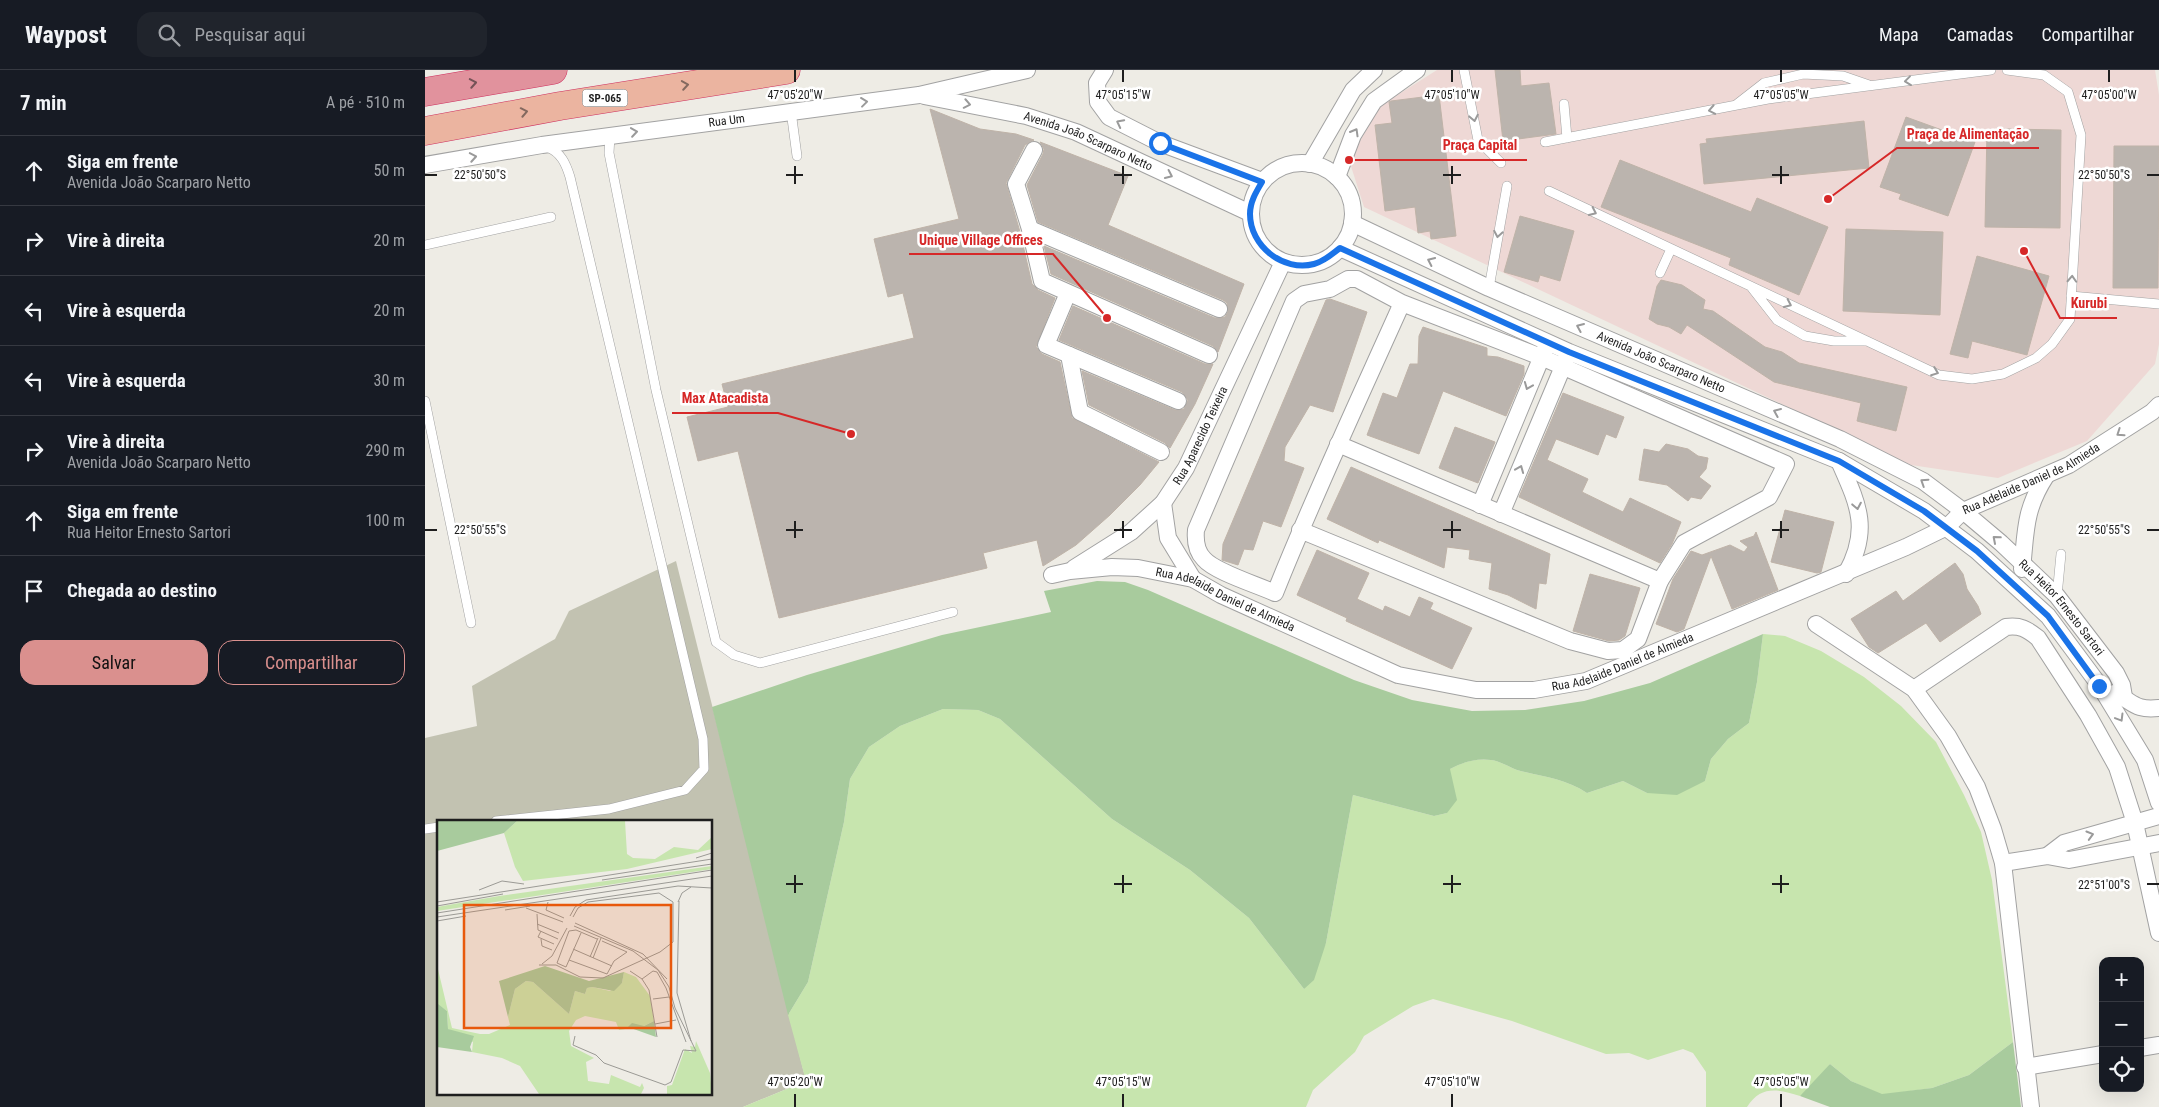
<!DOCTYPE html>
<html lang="pt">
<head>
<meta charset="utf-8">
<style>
	body { margin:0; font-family:"Roboto Condensed",sans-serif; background:#20242c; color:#f1f3f6 }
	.controls { position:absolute; right:15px; bottom:15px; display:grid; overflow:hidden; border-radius:10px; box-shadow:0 5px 20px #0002 }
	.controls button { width:45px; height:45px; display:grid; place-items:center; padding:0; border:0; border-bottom:1px solid #363941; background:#171b24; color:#f1f3f6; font:25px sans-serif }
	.stop { position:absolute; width:15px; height:15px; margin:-11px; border:4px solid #1a73e8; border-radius:50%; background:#fff }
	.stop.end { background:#1a73e8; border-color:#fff; box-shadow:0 1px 5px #0008 }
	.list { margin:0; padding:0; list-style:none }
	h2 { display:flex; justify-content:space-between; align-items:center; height:65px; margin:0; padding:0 20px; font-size:21px }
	h2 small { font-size:16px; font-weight:400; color:#9ea1a6 }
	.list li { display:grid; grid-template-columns:32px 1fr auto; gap:15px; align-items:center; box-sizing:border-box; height:70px; padding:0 20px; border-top:1px solid #363941 }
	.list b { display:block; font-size:19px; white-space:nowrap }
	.list p { margin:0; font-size:16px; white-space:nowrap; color:#9ea1a6 }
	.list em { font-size:16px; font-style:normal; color:#9ea1a6 }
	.actions { display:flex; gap:10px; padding:15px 20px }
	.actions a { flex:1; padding:11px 0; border:1px solid #da908e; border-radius:15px; text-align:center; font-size:18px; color:#da908e }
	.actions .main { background:#da908e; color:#111 }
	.icon { flex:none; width:28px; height:28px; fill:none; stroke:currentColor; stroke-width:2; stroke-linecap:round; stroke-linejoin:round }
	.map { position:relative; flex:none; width:1734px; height:1037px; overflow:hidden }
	header { display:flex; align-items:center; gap:30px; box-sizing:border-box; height:70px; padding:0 25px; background:#171b24; border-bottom:1px solid #363941 }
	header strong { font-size:24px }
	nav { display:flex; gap:28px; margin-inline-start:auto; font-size:18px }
	.search { width:350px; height:45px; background:#20242c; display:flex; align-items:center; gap:12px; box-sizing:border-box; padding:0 18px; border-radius:15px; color:#9ea1a6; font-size:19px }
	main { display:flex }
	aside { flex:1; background:#171b24 }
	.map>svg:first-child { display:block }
</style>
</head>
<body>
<header>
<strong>Waypost</strong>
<div class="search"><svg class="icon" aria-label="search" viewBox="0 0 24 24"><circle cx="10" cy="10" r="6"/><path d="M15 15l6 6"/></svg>Pesquisar aqui</div>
<nav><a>Mapa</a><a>Camadas</a><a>Compartilhar</a></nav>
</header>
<main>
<aside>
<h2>7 min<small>A pé · 510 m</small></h2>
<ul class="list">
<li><svg class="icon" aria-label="ahead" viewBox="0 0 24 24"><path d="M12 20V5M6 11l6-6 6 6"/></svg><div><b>Siga em frente</b><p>Avenida João Scarparo Netto</p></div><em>50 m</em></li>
<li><svg class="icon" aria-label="right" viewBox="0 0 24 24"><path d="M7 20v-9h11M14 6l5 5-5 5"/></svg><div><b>Vire à direita</b></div><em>20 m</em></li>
<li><svg class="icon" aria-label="left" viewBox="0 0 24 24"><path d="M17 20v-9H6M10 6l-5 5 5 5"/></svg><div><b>Vire à esquerda</b></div><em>20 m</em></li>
<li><svg class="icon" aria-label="left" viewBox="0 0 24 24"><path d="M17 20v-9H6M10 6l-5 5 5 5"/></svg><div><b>Vire à esquerda</b></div><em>30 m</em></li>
<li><svg class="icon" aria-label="right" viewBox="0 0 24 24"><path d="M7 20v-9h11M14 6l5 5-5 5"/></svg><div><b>Vire à direita</b><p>Avenida João Scarparo Netto</p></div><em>290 m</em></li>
<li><svg class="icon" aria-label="ahead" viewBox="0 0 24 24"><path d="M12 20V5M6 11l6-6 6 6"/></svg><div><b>Siga em frente</b><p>Rua Heitor Ernesto Sartori</p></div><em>100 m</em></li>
<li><svg class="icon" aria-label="arrive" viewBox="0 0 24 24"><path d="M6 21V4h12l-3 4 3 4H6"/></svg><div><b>Chegada ao destino</b></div></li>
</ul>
<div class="actions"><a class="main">Salvar</a><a>Compartilhar</a></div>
</aside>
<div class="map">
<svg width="1734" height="1037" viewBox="0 0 1734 1037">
	<rect width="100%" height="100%" fill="#eeece5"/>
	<path fill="#eed8d5" d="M1012,0H1730L1734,25V274L1730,294L1662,371L1573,408L1486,395L939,137L924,90L955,36Z"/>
	<path fill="#c2c2b1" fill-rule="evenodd" d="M251,491L381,1011L318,1037H0V668L52,656L47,616L130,569L144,541ZM14,751H286V1023H14Z"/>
	<path fill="#c7e5ae" d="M1338,564L1360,566L1396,581L1439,607L1476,636L1511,672L1539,725L1556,762L1567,810L1588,972L1544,1005L1507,1018L1457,1025L1426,1011L1405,994L1392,1014L1375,1026C1353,1019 1336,1015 1322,1037H1281V1002L1268,983L1258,979L1223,990L1204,983L1181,984L1087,951L1008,929L988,936L939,966L930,982L888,1020L881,1037H318L381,1011L363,945L383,912L419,752L425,709L444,677L475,656L518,639L553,640L575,649L687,749L765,800L824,848L879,919L901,873L928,725L1009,746L1022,743L1025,699C1038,692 1051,688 1066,690C1075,691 1084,697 1092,700C1118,707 1139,708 1162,723L1198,711L1222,723L1280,711L1286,689L1303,669L1324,653L1332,612Z"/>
	<path fill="#a8cb9d" d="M672,511L700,512L723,520L929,610L987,630L1047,641L1100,640L1159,631L1225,613L1338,564L1332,612L1324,653L1303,669L1286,689L1280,711L1252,725L1222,723L1198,711L1162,723C1139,708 1118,707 1092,700C1084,697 1075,691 1066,690C1052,688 1038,692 1025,699L1032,730L1022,743L1009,746L928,725L901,873L889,910L879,919L824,848L765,800L687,749L575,649L553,640L518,639L475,656L444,677L425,709L419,752L383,912L363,945L287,637L382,605L517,565L626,542L619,521Z
		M1588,972L1596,1037H1405L1375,1026L1405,994L1426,1011L1457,1024L1507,1018L1544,1005Z"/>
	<path fill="#bbb4ae" stroke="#bfb3a8" d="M1070,0H1095L1096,16L1124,13L1131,64L1078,71Z
		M1014,25L1031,166L1006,169L1005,161L993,163L990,137L960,141L950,55L967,53L964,32L966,31Z
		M505,39L555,59L591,64L609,70L600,75L581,113L595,162L607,214L613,220L630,228L611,277L617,284L635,292L647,348L734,392L715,415L685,445L651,475L618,496L612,470L558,483L562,498L354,548L313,381L273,391L262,347L303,337L297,314L489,268L478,223L463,227L449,169L534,149Z
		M1481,47L1550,72L1523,146L1474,129L1476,124L1455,117Z
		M1439,51L1444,98L1279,114L1275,74L1282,73L1281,69Z
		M1584,59L1636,60L1635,158L1560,157L1562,60Z
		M615,72L703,106L683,155L819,214L793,282L788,276L626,204L619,176L790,248L800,247L803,242L802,233L798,230L613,152L602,115L618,84L619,79Z
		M1689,76H1734L1733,218H1688Z
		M1195,90L1326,142L1332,128L1403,157L1374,225L1304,195L1306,188L1176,137Z
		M1095,146L1149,161L1135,211L1115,205L1113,212L1079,202Z
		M1421,159L1518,162L1515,245L1418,241Z
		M1552,186L1624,206L1602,285L1547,271L1543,288L1525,284Z
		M1236,210L1257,215L1280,230L1278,239L1288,241L1340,277L1357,282L1374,293L1482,317L1471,361L1432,351L1436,333L1349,312L1262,255L1256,264L1244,257L1232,254L1224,249L1232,216Z
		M905,229L942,242L908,342L885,335L860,377L859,391L879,398L856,457L838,451L828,480L819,479L813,495L797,490L798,474L901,230Z
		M648,236L780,294H788L770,334L745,378L740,373L664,335L657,301L750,340L759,339L763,330L757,322L634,270Z
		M998,257L1062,278V286L1073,287L1099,296V304L1081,346L1018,321L994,384L942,365L958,323L972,328L985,294H993L994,266Z
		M1138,323L1199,347L1191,368L1181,364L1173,385L1131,369L1122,390L1163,409L1157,422L1198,442L1205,428L1256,452L1247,474L1235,493L1094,427Z
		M1030,357L1070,372L1053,413L1014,398Z
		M1241,374L1263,379L1273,386L1283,388L1281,399L1274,407L1286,416L1276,429L1266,427L1263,431L1242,415L1214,410L1219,379L1234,382Z
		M926,397L1125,484L1121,514L1114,513L1111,539L1083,525L1064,519L1067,493L1044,489L1045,480L1022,477L1019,498L954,470L953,473L902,449Z
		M1360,440L1409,452L1396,502L1392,503L1346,492Z
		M1331,462L1353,520L1307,539L1286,486L1259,559L1252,562L1231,554L1248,509L1266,481L1277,485L1305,475L1319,482L1323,477L1315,471L1329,466Z
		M892,480L944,503L932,529L958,541L960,536L985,547L994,527L1008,533L1005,539L1047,558L1027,599L921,551L922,548L872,525Z
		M1530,493L1538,504L1542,519L1553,536L1556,544L1515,572L1501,553L1453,583L1444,577L1426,549L1471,521L1478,531Z
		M1165,504L1215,518L1200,566L1194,570L1184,571L1148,561Z"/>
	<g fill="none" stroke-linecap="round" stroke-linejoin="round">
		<g stroke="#a2a2a2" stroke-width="10">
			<path id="service" d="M1039,0L1053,70L1076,93
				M1139,34L1142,68
				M1312,34L1339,13L1378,4L1418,6L1444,15
				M366,41L372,86
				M185,66L184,83L231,320L291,572L309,585L335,593L528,542
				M1120,72L1343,29L1566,0
				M1124,121L1514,305L1547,309L1578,304L1611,288L1627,274L1645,249L1656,65L1643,22L1619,5L1582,0
				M0,175L126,147
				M1235,203L1246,179
				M1064,218L1082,116
				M1327,218L1352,250L1380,266L1409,271H1439
				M1646,226L1734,234
				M0,331L46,553
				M1632,526L1636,484
				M71,751L184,739L260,720L279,699L278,669L145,107C141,94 136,82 122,77
				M0,759L14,757"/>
		</g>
		<g stroke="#a2a2a2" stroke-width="18">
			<g id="minor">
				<path d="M680,0L672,13L673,32L684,47L735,73L837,111"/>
				<path id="s1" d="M499,26L601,46L651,62L825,143"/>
				<path d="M609,80L591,114L605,159L617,211L784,285"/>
				<circle cx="877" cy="144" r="51"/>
				<path d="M885,94L928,20L949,0"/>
				<path id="s2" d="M0,95L117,75L494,25L602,0"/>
				<path d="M912,107L928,65L949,31L992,0"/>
				<path id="s3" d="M927,153L1064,218L1415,369L1498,411L1538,441L1576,473L1632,526L1691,603L1697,615L1699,627"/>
				<path d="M605,159L794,239"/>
				<path d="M915,178L1144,282L1414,391L1499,441L1552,481L1623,546L1675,616L1720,690L1734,733"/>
				<path d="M643,223L621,275L753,331"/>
				<path d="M644,285L655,342L736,382"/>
				<path d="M913,374L1235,511"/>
				<path d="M1414,391C1433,434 1446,459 1421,504"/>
				<path d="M738,433L743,468L768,509"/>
				<path d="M1055,435L1120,279"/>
				<path d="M1076,444L1142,287"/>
				<path d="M875,460L1145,571L1183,581L1198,580L1213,569L1235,511L1259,473L1344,427L1361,394L1116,287L977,233L932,209H923L905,219L879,224L869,231L771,460C770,471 771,481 779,489C790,502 833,515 850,523C889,425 934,329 977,233"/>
				<path id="s4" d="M649,498L706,462L738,433L761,398L858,192"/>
				<path d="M1597,499C1601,462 1599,440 1621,406"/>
				<path id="s5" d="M627,505L645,501L687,497L713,498L768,509L796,525L973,605L1051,620H1109L1161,611L1481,477L1522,457L1538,441L1644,395L1727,342L1734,335"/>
				<path d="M1391,554L1489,619L1523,666L1552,717L1568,759L1578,793L1606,1037"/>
				<path d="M1489,619L1581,557C1595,555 1602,559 1613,568L1663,645L1692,697L1710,753L1734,863"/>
				<path d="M1689,623C1708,631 1709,641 1734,638"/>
				<path d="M1622,786L1639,773L1734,746"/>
				<path d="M1578,793L1622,786L1644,790L1734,773"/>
				<path d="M1715,978L1734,975"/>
				<path d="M1600,997L1678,984"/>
			</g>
		</g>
		<g stroke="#ce305f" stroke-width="29">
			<path id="trunk" d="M0,61L135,36L361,0"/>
		</g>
		<g stroke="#ce305f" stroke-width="29">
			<path id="motorway" d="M0,22L128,0"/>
		</g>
		<use href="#service" stroke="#fff" stroke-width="9"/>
		<use href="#minor" stroke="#fff" stroke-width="16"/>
		<use href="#trunk" stroke="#ebb4a0" stroke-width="28"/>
		<use href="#motorway" stroke="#e1929d" stroke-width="28"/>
	</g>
	<defs><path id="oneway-chevron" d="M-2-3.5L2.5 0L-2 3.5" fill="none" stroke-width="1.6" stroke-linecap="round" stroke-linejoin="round" transform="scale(1.25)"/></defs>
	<g stroke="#9a9a9a">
		<use href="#oneway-chevron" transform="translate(1483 11) rotate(173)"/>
		<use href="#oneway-chevron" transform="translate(439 32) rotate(-7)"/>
		<use href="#oneway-chevron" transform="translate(542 34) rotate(11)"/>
		<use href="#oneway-chevron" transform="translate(1287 40) rotate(169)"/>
		<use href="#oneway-chevron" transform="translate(1049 48) rotate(79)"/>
		<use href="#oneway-chevron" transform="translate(695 53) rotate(-153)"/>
		<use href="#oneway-chevron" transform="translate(209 62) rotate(-8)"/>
		<use href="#oneway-chevron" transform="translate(930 62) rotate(-60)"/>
		<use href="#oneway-chevron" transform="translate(48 87) rotate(-10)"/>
		<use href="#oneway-chevron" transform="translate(744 105) rotate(25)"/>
		<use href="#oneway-chevron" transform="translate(1168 142) rotate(25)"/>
		<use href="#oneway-chevron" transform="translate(1073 164) rotate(100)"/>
		<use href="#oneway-chevron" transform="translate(1006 191) rotate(-155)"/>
		<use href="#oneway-chevron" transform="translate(1647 209) rotate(-87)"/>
		<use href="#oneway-chevron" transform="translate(1363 234) rotate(25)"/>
		<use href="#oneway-chevron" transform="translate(1155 257) rotate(-157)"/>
		<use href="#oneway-chevron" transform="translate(1510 302) rotate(21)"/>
		<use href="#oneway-chevron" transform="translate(1103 316) rotate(112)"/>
		<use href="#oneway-chevron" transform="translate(1352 342) rotate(-157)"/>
		<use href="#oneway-chevron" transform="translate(1695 363) rotate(146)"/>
		<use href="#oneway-chevron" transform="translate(1095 399) rotate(-68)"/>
		<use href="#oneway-chevron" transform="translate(1499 412) rotate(-147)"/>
		<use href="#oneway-chevron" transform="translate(1432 436) rotate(79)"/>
		<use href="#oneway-chevron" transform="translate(1571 469) rotate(-139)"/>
		<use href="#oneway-chevron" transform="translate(1695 648) rotate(59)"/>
		<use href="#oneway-chevron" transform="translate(1665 765) rotate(-16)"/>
	</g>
	<use stroke="#765257" href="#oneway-chevron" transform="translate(48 13) rotate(-10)"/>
	<g stroke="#84695f">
		<use href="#oneway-chevron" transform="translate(260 15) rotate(-9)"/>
		<use href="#oneway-chevron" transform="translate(99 42) rotate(-11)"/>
	</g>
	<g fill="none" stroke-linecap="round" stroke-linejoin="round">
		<path stroke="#1a73e8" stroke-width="6" d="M735,73L837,112C831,122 825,132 825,144C825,176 858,202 889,194C900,191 907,184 915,178L1144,282L1414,391L1499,441L1552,481L1623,546L1674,616"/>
	</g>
	<path fill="none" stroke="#1e1e1e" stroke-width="2" d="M370,0V12M698,0V12M1027,0V12M1356,0V12M1684,0V12M370,96V114M698,96V114M1027,96V114M1356,96V114M0,105H12M361,105H378M689,105H707M1018,105H1036M1347,105H1364M1722,105H1734M370,451V468M698,451V468M1027,451V468M1356,451V468M0,460H12M361,460H378M689,460H707M1018,460H1036M1347,460H1364M1722,460H1734M370,805V823M698,805V823M1027,805V823M1356,805V823M361,814H378M689,814H707M1018,814H1036M1347,814H1364M1722,814H1734M370,1024V1037M698,1024V1037M1027,1024V1037M1356,1024V1037"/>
	<g text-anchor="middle" stroke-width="5" stroke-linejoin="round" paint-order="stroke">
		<rect fill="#fff" stroke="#626262" stroke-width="1" x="157.5" y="19.5" width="45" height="17" rx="4"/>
		<g font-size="11" font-weight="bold" fill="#1e1e1e">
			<text x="180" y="32">SP-065</text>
		</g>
		<g font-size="12" fill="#1e1e1e" stroke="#fff">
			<text dy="4" stroke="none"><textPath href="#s2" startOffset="305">Rua Um</textPath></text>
			<text dy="4" stroke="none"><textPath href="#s1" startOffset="171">Avenida João Scarparo Netto</textPath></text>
			<text dy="4" stroke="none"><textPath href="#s3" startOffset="339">Avenida João Scarparo Netto</textPath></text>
			<text dy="4" stroke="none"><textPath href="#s4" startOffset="188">Rua Aparecido Teixeira</textPath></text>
			<text dy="4" stroke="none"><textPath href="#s5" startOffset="1050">Rua Adelaide Daniel de Almieda</textPath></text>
			<text dy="4" stroke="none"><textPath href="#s5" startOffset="180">Rua Adelaide Daniel de Almieda</textPath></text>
			<text dy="4" stroke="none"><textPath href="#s3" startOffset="815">Rua Heitor Ernesto Sartori</textPath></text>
			<text dy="4" stroke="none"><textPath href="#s5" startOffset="600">Rua Adelaide Daniel de Almieda</textPath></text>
		</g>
	</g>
	<g transform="translate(12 750)">
		<rect width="275" height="275" fill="#eeece5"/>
		<path d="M80,1H188L190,34L196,38L218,39L237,27L261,30L275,17V29L190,49L86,61L78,47L67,13ZM275,46V49L0,91V87L62,76ZM0,145L15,208L43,214H52L73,205L71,197L78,169L89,161L96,162L132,194L138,171L148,174L150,168L155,167L173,171L185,163L187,152L199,157L213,176L217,201L207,206L182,210L179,202L148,196L139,200L132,211L134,226L157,238L149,242L151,261L172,264L174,255L203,267L205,263L207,268L204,274H102L83,246L65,238L35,232L36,222L11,209L10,191L0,184ZM259,221L273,253L275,274H230V266L235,265L248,229L255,233L253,226L258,227Z" fill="#c7e5ae"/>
		<path d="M0,1H80L67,13L0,31ZM108,146L152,161L187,152L185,163L177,171L155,167L150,168L148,174L138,171L132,194L96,162L89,161L78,169L71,197L62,161ZM1,184L10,191L11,209L37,216L33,227L35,232L0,227ZM217,201L219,217L191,207L195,203L207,206Z" fill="#a8cb9d"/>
		<path fill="none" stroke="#9b9a95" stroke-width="1" d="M259,38L275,33M165,60L275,44M42,70L65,61L87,64M242,81L240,173L254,221M0,82L275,39M111,82L109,90L127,98M241,82L245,73L254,67M0,86L66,74M89,88L126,102M68,90L93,86M0,93L275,50M100,94L101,110L121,119M133,96L138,87L149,80L241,66L275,68M0,97L275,56M0,101L29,96M138,103L206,134L230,159M100,104L122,113M137,106L196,131L221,150L232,167L238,188L259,231L246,230L234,262L228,265L167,243L159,235L136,225L138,216M104,111L101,117L117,124M144,113L129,147L120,143L132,111L139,110L160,119M104,119L105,126L115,130M136,129L175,146M153,137L161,118M156,138L164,118M132,140L170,154L177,141L190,132L165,121M105,144L115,136L130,108M102,145H119L143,157L166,158L223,132L236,122V82L222,73L151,82L141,88L136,97M193,151L205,159L212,170L220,217M205,159L216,151L220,152L229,168L249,222M216,179L232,177M218,204L239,200"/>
		<path fill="#e8590c" fill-opacity="0.15" stroke="#e8590c" stroke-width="2.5" d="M27,85H234V208H27Z"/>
		<rect width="275" height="275" fill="none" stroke="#1e1e1e" stroke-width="2.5"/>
	</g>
	<g font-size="12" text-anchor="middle" fill="#1e1e1e" stroke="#fff" stroke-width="5" stroke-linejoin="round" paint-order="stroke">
		<text x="370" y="29">47°05'20"W</text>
		<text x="698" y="29">47°05'15"W</text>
		<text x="1027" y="29">47°05'10"W</text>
		<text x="1356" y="29">47°05'05"W</text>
		<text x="1684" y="29">47°05'00"W</text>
		<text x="55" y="109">22°50'50"S</text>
		<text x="1679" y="109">22°50'50"S</text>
		<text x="55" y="464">22°50'55"S</text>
		<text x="1679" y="464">22°50'55"S</text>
		<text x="1679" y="819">22°51'00"S</text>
		<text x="370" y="1016">47°05'20"W</text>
		<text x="698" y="1016">47°05'15"W</text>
		<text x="1027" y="1016">47°05'10"W</text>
		<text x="1356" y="1016">47°05'05"W</text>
	</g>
	<path fill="none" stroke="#d62828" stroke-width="2" d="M1403 129L1472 78H1614M924 90L1008 90H1102M682 248L628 184H484M1599 181L1635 248H1692M426 364L353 343H247"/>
	<g fill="#d62828" stroke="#fff" stroke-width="2">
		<circle cx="1403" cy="129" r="5"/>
		<circle cx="924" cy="90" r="5"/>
		<circle cx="682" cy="248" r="5"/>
		<circle cx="1599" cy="181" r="5"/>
		<circle cx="426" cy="364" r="5"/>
	</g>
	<g font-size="14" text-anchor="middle" font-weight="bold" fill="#d62828" stroke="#fff" stroke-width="5" stroke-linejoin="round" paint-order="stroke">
		<text x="1543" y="69">Praça de Alimentação</text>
		<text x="1055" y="80">Praça Capital</text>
		<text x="556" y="175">Unique Village Offices</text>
		<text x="1664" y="238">Kurubi</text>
		<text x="300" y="333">Max Atacadista</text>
	</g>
</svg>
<div class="controls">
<button>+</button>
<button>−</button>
<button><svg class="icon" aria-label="locate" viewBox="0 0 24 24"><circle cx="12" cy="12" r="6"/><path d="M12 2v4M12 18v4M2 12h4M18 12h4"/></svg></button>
</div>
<div class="stop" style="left:735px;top:73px"></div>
<div class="stop end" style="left:1674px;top:616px"></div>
</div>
</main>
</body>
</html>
